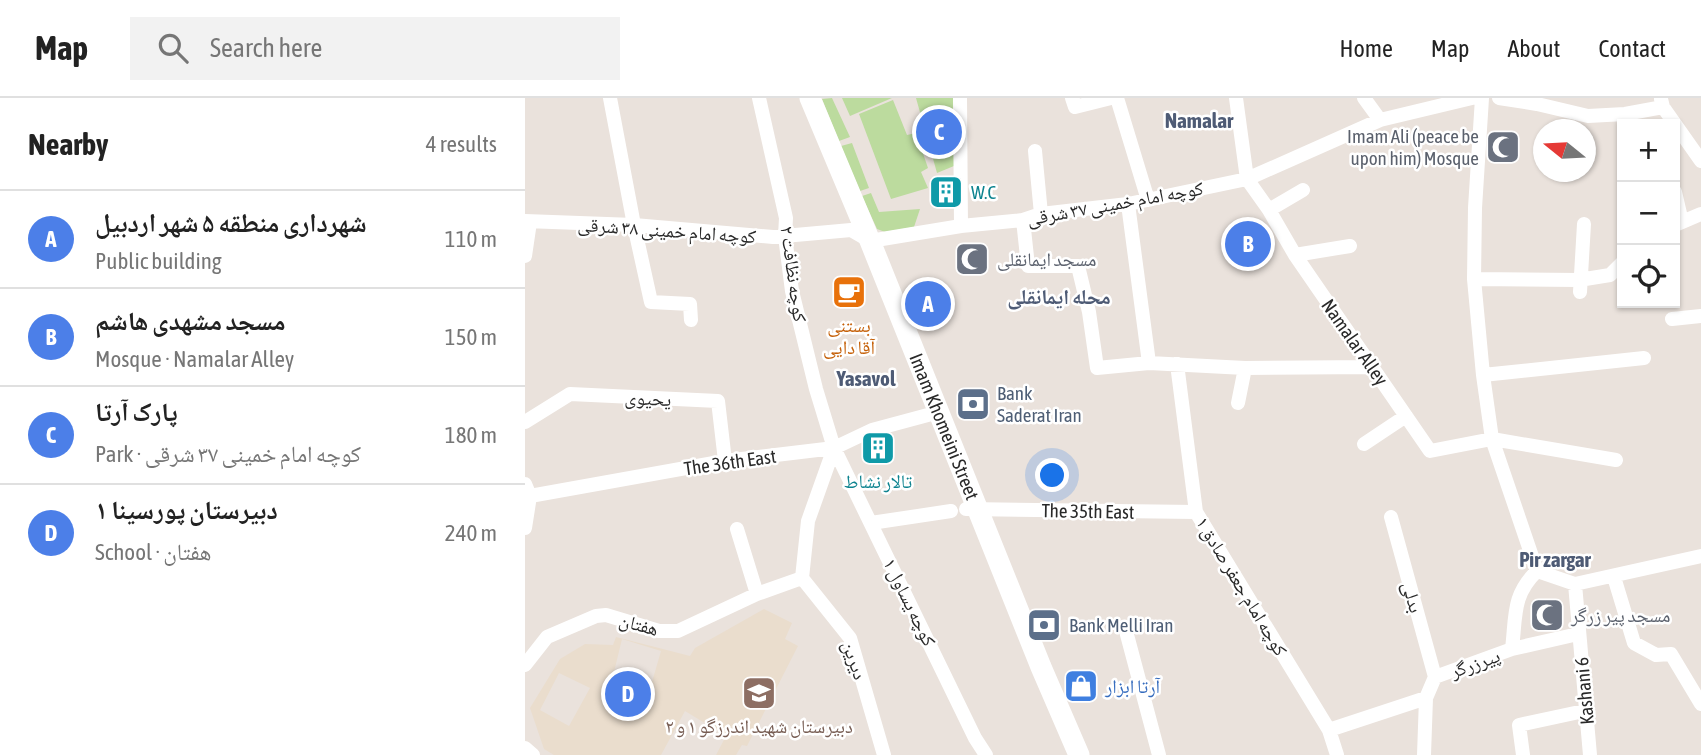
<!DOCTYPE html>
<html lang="en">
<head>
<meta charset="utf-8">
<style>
	body { margin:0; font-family:"Asap Condensed","Noto Naskh Arabic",sans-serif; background:#f2f2f2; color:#222 }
	.controls { position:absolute; right:21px; top:21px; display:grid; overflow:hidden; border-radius:0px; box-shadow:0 2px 5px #0004 }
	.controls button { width:63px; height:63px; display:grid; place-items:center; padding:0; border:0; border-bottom:2px solid #e0e0e0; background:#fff; color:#222; font:35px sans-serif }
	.compass { position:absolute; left:1008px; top:21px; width:63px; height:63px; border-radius:50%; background:#fff; box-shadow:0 2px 5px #0004; rotate:288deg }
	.you { position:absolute; left:528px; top:378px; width:24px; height:24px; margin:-18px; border:5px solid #fff; border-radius:50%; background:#1a73e8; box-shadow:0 0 0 10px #1a73e833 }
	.badge { display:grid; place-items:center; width:46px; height:46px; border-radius:50%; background:#4c7fe8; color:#fff; font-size:23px; font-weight:700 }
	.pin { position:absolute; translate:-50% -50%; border:4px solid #fff; box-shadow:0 2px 7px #0006 }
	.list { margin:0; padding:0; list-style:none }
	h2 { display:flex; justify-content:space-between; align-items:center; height:91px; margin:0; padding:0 28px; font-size:30px }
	h2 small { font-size:23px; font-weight:400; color:#767676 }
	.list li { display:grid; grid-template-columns:46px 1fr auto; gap:21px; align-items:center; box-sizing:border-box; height:98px; padding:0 28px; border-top:2px solid #e0e0e0 }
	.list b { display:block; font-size:26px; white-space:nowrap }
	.list p { margin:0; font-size:23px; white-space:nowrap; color:#767676 }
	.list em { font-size:23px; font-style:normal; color:#767676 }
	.icon { flex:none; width:38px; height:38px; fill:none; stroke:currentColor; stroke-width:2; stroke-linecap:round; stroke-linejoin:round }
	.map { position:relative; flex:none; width:1176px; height:657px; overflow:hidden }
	header { display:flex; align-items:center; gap:42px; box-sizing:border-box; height:98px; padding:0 35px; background:#fff; border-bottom:2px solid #e0e0e0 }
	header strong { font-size:33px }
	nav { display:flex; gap:38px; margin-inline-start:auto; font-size:24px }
	.search { width:490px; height:63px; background:#f2f2f2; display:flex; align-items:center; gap:18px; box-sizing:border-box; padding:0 24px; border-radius:0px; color:#767676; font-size:26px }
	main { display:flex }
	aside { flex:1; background:#fff }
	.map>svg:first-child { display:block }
</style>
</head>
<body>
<header>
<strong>Map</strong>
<div class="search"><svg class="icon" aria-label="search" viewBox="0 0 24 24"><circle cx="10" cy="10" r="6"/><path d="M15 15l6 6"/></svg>Search here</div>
<nav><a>Home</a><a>Map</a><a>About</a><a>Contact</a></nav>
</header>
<main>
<aside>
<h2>Nearby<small>4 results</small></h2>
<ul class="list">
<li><span class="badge">A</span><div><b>شهرداری منطقه ۵ شهر اردبیل</b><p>Public building</p></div><em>110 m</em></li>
<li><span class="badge">B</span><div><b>مسجد مشهدی هاشم</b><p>Mosque · Namalar Alley</p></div><em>150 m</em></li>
<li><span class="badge">C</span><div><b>پارک آرتا</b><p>Park · کوچه امام خمینی ۳۷ شرقی</p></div><em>180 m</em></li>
<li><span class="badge">D</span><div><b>دبیرستان پورسینا ۱</b><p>School · هفتان</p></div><em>240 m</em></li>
</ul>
</aside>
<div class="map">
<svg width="1176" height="657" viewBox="0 0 1176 657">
	<rect width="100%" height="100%" fill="#eae2dc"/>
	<path fill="#eaddcd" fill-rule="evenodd" d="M239,511L267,525L260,541L273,548L222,648L217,647L211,657H191L201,638L160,613L136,657H29L19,651L5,610L35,561L60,546L88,547L91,539L165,558L170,550ZM97,541L136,553L127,584L89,574ZM34,575L65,590L44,628L15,612Z"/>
	<path fill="#bcdb9e" d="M307,0L325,39L314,43L297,1Z
		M317,0H367L325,18Z
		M391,0H428L429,68L412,75Z
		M368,2L382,37L391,35L403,70L396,74L403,90L366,101L334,16Z
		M327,45L344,90L335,93L316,48Z
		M429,81L428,105H414L413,83Z
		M346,95L354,114L395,111L389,129L360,134L352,131L337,98Z"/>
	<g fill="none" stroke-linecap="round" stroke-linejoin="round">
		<path stroke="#fff" stroke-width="14" d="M85,0L109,127L126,204L165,206L166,222
			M234,0L261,120L260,138L267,193L291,291L309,350L450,640L461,657
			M435,0L436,128
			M547,0L550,9L586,0
			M592,0L623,102
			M711,0L722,81L744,112L770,157L905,353L967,341L1091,362
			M839,0L855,22
			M957,0L950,110L949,181L958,277L967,341L1012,473
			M974,0L1012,6L1063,18L1100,16L1138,9
			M1136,1L1138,9L1176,63
			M510,53L516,116
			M1150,94L1157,124
			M603,106L624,265
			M744,112L778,92
			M498,122L503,168H553L564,214L572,270L624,265L720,270L848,269
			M0,123L109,127L248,139L326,132L345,143L436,128L498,122L516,116L603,106L722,81L855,22L947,0
			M1150,127L1176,116
			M770,157L825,148
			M0,158L5,124
			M949,181L1054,182L1085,177L1097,165
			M1055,194L1059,126
			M1147,221L1176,218
			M652,266L671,414L804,632L812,657
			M958,277L1119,260
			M713,305L720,270
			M0,324L45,296L193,303L200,363
			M839,346L881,318
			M0,386L5,398L0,430
			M5,398L200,363L309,350L347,332L414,314
			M441,411L671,414
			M866,419L910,579
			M346,425L426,413
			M212,431L232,496
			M1012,473L1050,486L1176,458
			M1089,479L1109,545L1131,557L1146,556L1176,606
			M277,480L325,540L359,657
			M277,480L283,423L309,350
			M1050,486L1065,657
			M601,533L634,657
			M987,551L1053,536
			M0,567L22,539L71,518L81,517L134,533H153L232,496L277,480
			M804,632L901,600L910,579L987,551C991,518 987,497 1012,473
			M0,650L8,657
			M899,657L901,600
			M998,657L994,627L1059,613"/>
		<path stroke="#fff" stroke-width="21" id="s1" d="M285,0L345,143L516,569L554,657"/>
	</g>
	<defs>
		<g id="mosque-square" transform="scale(1.75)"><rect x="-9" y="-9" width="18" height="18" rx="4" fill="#6b7280" stroke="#fff"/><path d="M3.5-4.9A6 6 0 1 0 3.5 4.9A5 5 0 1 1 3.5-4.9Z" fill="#fff"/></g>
		<g id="building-square" transform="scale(1.75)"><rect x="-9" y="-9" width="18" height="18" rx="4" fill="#0f9aa8" stroke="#fff"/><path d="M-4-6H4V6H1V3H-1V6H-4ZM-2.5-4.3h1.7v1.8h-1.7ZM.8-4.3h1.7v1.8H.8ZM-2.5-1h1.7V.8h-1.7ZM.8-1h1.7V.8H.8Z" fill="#fff"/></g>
		<g id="cafe-square" transform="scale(1.75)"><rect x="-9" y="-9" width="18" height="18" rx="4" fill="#e8710a" stroke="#fff"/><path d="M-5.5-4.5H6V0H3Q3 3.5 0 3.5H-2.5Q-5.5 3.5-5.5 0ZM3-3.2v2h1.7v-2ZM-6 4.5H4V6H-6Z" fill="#fff"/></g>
		<g id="bank-square" transform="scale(1.75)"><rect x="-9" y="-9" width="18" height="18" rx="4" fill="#5c6f8a" stroke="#fff"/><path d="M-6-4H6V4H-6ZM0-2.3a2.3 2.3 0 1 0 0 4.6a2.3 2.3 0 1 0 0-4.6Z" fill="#fff"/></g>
		<g id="shop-square" transform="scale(1.75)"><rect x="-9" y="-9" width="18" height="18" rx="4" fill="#3f7fe0" stroke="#fff"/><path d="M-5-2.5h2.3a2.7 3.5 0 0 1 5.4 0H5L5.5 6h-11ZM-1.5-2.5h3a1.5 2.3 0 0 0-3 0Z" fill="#fff"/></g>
		<g id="school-square" transform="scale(1.75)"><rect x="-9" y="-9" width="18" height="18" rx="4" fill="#8d6e63" stroke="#fff"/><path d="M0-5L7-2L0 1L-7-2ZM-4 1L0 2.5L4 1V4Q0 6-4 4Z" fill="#fff"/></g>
	</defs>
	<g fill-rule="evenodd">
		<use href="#mosque-square" x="978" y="49"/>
		<use href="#building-square" x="421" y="94"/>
		<use href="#mosque-square" x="447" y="161"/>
		<use href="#cafe-square" x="324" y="194"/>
		<use href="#bank-square" x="448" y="306"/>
		<use href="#building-square" x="353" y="350"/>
		<use href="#mosque-square" x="1022" y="517"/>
		<use href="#bank-square" x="519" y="527"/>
		<use href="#shop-square" x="556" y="588"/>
		<use href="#school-square" x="234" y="595"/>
	</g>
	<g text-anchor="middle" stroke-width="5" stroke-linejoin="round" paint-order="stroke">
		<g font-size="19" fill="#5b616d" stroke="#fff" text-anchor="start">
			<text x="954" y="45" text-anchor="end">Imam Ali (peace be<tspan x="954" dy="22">upon him) Mosque</tspan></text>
			<text x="472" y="168">مسجد ایمانقلی</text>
			<text x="1046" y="524">مسجد پیر زرگر</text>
		</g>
		<g font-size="19" fill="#0d838f" stroke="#fff" text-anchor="start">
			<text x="446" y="101">W.C</text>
			<text x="353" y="390" text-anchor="middle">تالار نشاط</text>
		</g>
		<g font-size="19" fill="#292929" stroke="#fff">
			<text transform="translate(590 105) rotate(-10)" y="7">کوچه امام خمینی ۳۷ شرقی</text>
			<text transform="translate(142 132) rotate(4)" y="7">کوچه امام خمینی ۳۸ شرقی</text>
			<text transform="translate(269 176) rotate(82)" y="7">کوچه نظافت ۲</text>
			<text transform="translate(830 244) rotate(55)" y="7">Namalar Alley</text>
			<text transform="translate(123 300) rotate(3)" y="7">یحیوی</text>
			<text dy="7" stroke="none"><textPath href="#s1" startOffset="355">Imam Khomeini Street</textPath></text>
			<text transform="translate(205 364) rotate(-8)" y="7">The 36th East</text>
			<text transform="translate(563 413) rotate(1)" y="7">The 35th East</text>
			<text transform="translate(717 488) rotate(59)" y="7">کوچه امام جعفر صادق ۱</text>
			<text transform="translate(888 499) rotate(75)" y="7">بدلی</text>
			<text transform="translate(385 504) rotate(64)" y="7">کوچه یساول ۱</text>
			<text transform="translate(114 526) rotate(15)" y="7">هفتان</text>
			<text transform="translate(330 562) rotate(71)" y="7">دیرین</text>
			<text transform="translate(950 565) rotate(-20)" y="7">پیرزرگر</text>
			<text transform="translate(1059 593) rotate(-95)" y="7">Kashani 6</text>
		</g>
		<g font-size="19" fill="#c56008" stroke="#fff">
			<text x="324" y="234">بستنی<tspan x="324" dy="22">آقا دایی</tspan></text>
		</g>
		<g font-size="19" fill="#4e5e75" stroke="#fff" text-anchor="start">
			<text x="472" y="302">Bank<tspan x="472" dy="22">Saderat Iran</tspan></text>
			<text x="544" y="534">Bank Melli Iran</text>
		</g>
		<g font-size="19" fill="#366cbe" stroke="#fff" text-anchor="start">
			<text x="580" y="595">آرتا ابزار</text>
		</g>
		<g font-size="19" fill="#785e54" stroke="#fff">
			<text x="234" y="635">دبیرستان شهید اندرزگو ۱ و ۲</text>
		</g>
		<g font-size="21" font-weight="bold" fill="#4e5b75" stroke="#fff">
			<text x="674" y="30">Namalar</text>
			<text x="534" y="206">محله ایمانقلی</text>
			<text x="341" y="288">Yasavol</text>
			<text x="1030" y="469">Pir zargar</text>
		</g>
	</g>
</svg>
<div class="controls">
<button>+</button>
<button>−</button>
<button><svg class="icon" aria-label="locate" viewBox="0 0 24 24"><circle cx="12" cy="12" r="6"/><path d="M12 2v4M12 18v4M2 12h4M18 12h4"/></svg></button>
</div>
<svg class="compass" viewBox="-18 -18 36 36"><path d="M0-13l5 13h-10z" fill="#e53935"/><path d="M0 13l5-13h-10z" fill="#767676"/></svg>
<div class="you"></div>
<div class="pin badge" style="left:403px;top:206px">A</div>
<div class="pin badge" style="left:723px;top:146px">B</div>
<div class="pin badge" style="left:414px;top:34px">C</div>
<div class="pin badge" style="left:103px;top:596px">D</div>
</div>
</main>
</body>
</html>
